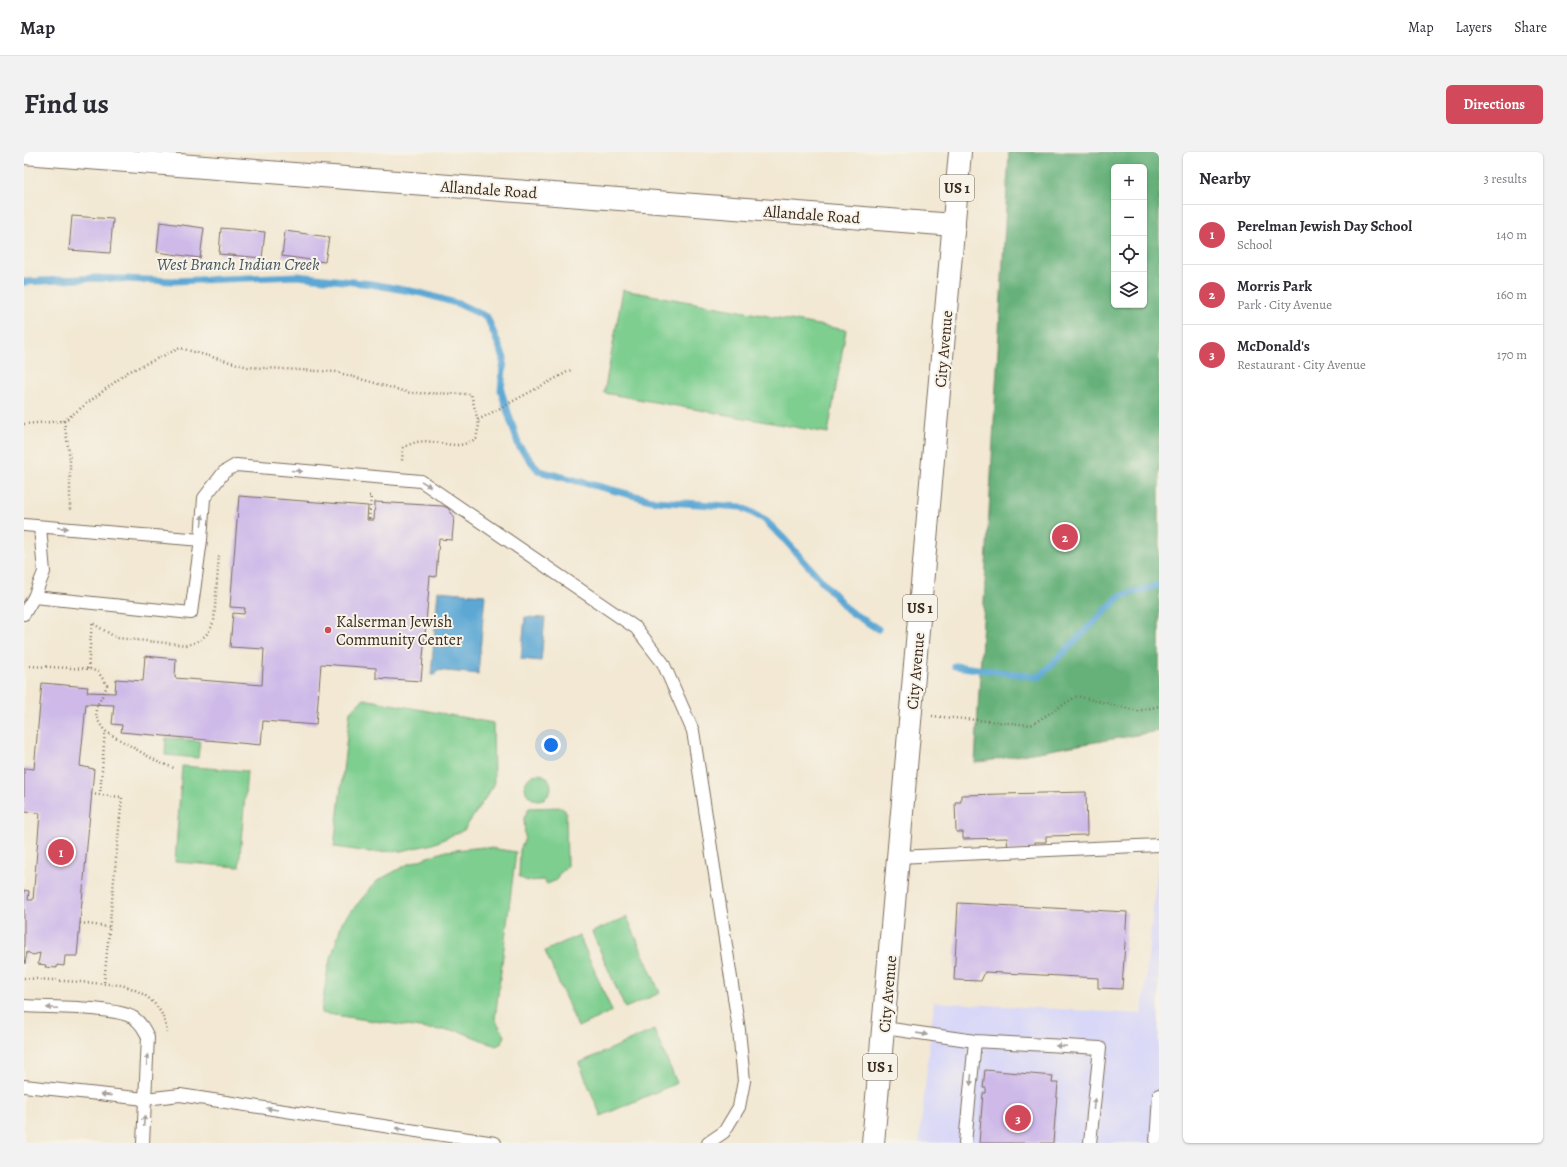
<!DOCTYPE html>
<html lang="en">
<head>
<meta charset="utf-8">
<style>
	body { margin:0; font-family:Alegreya,serif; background:#f2f2f3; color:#2b2b33 }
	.controls { position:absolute; right:12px; top:12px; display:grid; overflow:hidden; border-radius:6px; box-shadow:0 1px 3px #0004 }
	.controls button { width:36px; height:36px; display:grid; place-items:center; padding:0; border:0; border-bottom:1px solid #e1e1e2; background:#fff; color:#2b2b33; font:20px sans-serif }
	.you { position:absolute; left:527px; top:593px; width:14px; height:14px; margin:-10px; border:3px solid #fff; border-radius:50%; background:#1a73e8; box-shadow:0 0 0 6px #1a73e833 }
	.badge { display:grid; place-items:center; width:26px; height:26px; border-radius:50%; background:#d1495b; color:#fff; font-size:13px; font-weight:700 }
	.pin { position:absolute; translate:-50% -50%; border:2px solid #fff; box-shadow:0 1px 4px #0006 }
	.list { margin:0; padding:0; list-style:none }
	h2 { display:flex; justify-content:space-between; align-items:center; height:52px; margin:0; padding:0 16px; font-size:17px }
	h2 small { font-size:13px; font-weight:400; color:#7c7c81 }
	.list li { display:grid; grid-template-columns:26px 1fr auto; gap:12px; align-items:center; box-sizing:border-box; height:60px; padding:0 16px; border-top:1px solid #e1e1e2 }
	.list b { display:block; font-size:15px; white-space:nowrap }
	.list p { margin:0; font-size:13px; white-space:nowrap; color:#7c7c81 }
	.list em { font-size:13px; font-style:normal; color:#7c7c81 }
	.icon { flex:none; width:22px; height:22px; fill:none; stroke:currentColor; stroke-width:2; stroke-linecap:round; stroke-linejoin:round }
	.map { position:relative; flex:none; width:1135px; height:991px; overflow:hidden; border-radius:6px }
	header { display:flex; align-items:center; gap:24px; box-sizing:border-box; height:56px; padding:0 20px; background:#fff; border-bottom:1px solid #e1e1e2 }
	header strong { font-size:19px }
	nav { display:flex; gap:22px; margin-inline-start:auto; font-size:14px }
	.intro { display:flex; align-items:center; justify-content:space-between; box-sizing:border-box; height:96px; padding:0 24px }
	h1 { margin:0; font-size:28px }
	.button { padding:10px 18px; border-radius:6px; background:#d1495b; color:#fff; font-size:14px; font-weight:700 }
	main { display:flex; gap:24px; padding:0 24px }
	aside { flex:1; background:#fff; border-radius:6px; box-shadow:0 1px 3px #0004 }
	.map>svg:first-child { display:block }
</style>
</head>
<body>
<header>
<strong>Map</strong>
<nav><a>Map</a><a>Layers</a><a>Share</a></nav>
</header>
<div class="intro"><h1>Find us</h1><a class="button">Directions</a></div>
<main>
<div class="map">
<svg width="1135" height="991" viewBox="0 0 1135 991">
	<rect width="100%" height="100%" fill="#f7f3e8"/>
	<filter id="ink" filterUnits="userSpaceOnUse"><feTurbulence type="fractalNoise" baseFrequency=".025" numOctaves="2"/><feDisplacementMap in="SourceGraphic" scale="8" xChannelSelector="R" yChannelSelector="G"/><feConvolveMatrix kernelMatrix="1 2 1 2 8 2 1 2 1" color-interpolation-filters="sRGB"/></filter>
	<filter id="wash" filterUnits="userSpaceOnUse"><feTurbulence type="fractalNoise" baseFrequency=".012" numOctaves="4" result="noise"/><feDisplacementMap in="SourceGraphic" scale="16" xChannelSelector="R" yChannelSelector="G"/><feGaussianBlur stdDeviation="0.9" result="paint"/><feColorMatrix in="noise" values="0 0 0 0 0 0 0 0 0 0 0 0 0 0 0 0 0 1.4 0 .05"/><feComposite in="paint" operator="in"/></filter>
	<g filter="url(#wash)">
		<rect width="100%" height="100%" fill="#f2e8d3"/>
		<path fill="#d8d7f8" d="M1134,708L1135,991H895L910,850L1118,862Z"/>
		<path fill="#7dce8f" stroke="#5c7c56" d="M599,138L822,178L804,281L580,241Z
			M340,547L469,571L470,633L440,678L409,692L377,699L346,700L310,695L326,559Z
			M142,586L176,589L174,606L141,603Z
			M158,614L223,619L215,715L151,710Z
			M501 635a13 13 0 1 1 26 0a13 13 0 1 1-26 0Z
			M538,655L542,660L543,715L534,723L533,728L523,732L519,728L503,729L495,725L496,698L501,686L500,666L505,656Z
			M460,695L492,700L471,867L481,884L478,891L472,894L435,879L403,877L297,861L304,816L318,770L353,729L384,712L422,699Z
			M603,765L636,841L601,856L568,780Z
			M555,783L588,859L554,875L521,799Z
			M630,878L653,931L577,964L555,911Z"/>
		<path fill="#66b17a" stroke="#506e4c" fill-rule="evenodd" d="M985,0H1135V579L951,611ZM1090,15H1120V153H1090Z"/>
		<path fill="#5ca7d4" stroke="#4c6879" d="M414,439L461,443L454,522L412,518L411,523H407Z
			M501,465L521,466L517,509L497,507Z"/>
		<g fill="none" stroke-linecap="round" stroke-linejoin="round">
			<path stroke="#5ca7d4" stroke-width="7" d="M0,130L73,126L150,129L273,124L347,132L397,141L435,152L463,165L480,206L477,239L495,294L515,319L631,349L717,355L740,367L761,388L825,459L854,477
				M931,514L1015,525L1096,444L1135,433"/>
		</g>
		<g id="blocks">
			<path fill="#ceb9e9" d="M48,64L89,67L86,101L45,98Z
				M136,70L180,76L176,106L133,100Z
				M197,76L241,80L238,106L195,102Z
				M261,79L305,85L301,110L258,104Z
				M215,344L344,354L343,368H350L351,350L419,354L424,356L430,365L428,388L415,387L412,425L406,424L397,529L352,526V516L297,512L292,573L239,569L237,593L97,580L98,573L88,572L90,553L62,552L56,614L70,617L53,804H41L40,814L33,813V816L21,815L22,813L14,812L16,801L9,803L3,800L1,812H0V738L5,739L4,748H9L16,661L0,660V616L10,617L18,531L64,535L63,540L91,541L92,527L119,529L121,504L152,507L151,526L238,533L240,497L206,495L209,461L220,462L221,456L206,455Z
				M1062,640L1063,683L1022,684V690H1011V698L984,699L983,686L939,687V680H932L931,650H937V643Z
				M934,751L1103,760L1098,837L1074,836V826L961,820L957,829L930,828Z
				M961,918L1029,924L1028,931H1034L1029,991H955L959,941H962V936H959Z"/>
		</g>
	</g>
	<g filter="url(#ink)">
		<use href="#blocks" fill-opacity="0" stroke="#7b6c5d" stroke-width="1"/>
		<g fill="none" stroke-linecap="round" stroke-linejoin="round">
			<g stroke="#7b6c5d" stroke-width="14">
				<path id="lane" d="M0,373L177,388L180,346L200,320L212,313L397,329L612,476L639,511L669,579L715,878L720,929L715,955L700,980L684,991
					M10,445L167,461L177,388
					M0,462L10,445L20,420L16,375
					M874,705L1135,693
					M0,854C24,856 91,854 110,866C117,871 120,877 124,885L119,991
					M860,876L951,889L1076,896L1066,991
					M0,934L121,947L156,943L471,991
					M941,991L951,889
					M1132,991L1135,943"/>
			</g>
			<g stroke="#7b6c5d" stroke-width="24">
				<path id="street" d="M0,1L930,73"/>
			</g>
			<g stroke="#7b6c5d" stroke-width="24">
				<path id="highway" d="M849,991L936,0"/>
			</g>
			<path stroke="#7b6c5d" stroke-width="2.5" stroke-dasharray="1 3" stroke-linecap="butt" d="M454,268L547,218
				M40,269L46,307V360
				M0,272L40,269L104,220L156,196L224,215L312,220L386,241L447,242L455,273L452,287C447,289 440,293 434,293C413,293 399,283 379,296L378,309
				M345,344H347L345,368
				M6,514L66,517L74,520L83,533C76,554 63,556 81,579L134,610L150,616
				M64,517L68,471L93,486L162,493C177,490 186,482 190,468L195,404
				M908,564L1007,573L1053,544L1114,559L1135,554
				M67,642L98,645L80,831
				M76,643L81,579
				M56,771L85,775
				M0,826L97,833C121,839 141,855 143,881"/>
			<use href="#lane" stroke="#fff" stroke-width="12"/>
			<use href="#street" stroke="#fff" stroke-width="22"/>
			<use href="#highway" stroke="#fff" stroke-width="22"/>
		</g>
		<defs><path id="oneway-solid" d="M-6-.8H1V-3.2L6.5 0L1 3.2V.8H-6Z"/></defs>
		<g fill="#a79f9a">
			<use href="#oneway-solid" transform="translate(273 319) rotate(5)"/>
			<use href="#oneway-solid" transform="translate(402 332) rotate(31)"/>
			<use href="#oneway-solid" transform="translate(178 368) rotate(-85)"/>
			<use href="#oneway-solid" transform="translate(39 376) rotate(5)"/>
			<use href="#oneway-solid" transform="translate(28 856) rotate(-177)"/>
			<use href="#oneway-solid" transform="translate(898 882) rotate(8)"/>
			<use href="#oneway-solid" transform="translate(1037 894) rotate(-177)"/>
			<use href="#oneway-solid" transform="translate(123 908) rotate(-87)"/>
			<use href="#oneway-solid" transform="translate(947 928) rotate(95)"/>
			<use href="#oneway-solid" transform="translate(82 943) rotate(-174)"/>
			<use href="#oneway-solid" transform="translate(1070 952) rotate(-84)"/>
			<use href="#oneway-solid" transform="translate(248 957) rotate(-171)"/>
			<use href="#oneway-solid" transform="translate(120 969) rotate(-87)"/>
			<use href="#oneway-solid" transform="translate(377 977) rotate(-171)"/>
		</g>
	</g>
	<circle fill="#d1495b" stroke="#f7f3e8" stroke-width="1.5" cx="304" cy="478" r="4"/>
	<g text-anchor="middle" stroke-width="4" stroke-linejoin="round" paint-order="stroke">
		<g fill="#f7f3e8" stroke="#73665b" stroke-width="1">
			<rect x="916" y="23" width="34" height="26" rx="3"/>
			<rect x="879" y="443" width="34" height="26" rx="3"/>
			<rect x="839" y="902" width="34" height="26" rx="3"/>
		</g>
		<g font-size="15" font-weight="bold" fill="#3b2a1e">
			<text x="933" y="41">US 1</text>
			<text x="896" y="461">US 1</text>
			<text x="856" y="920">US 1</text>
		</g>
		<g font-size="16" fill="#3b2a1e" stroke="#f7f3e8">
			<text transform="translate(465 37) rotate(4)" y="6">Allandale Road</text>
			<text transform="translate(788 62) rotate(4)" y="6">Allandale Road</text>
			<text transform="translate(919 197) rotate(-85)" y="6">City Avenue</text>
			<text transform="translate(891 519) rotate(-85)" y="6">City Avenue</text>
			<text transform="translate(863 842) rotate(-85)" y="6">City Avenue</text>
		</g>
		<g font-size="16" fill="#3b2a1e" stroke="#f7f3e8" text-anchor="start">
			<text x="312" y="475">Kalserman Jewish<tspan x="312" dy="18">Community Center</tspan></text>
		</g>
		<g font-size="17" font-style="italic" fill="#47565e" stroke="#f7f3e8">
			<text x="214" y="118">West Branch Indian Creek</text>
		</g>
	</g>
</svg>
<div class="controls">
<button>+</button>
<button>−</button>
<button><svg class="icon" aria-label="locate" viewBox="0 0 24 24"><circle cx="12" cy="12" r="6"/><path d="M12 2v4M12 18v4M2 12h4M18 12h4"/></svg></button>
<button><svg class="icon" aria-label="layers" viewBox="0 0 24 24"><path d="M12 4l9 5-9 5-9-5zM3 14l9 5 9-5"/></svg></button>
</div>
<div class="you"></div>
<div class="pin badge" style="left:37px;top:700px">1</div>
<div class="pin badge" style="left:1041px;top:385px">2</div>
<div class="pin badge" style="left:994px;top:966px">3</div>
</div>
<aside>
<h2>Nearby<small>3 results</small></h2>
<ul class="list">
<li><span class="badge">1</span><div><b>Perelman Jewish Day School</b><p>School</p></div><em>140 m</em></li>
<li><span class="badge">2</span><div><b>Morris Park</b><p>Park · City Avenue</p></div><em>160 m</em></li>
<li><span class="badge">3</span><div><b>McDonald's</b><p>Restaurant · City Avenue</p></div><em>170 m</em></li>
</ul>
</aside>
</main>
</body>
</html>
